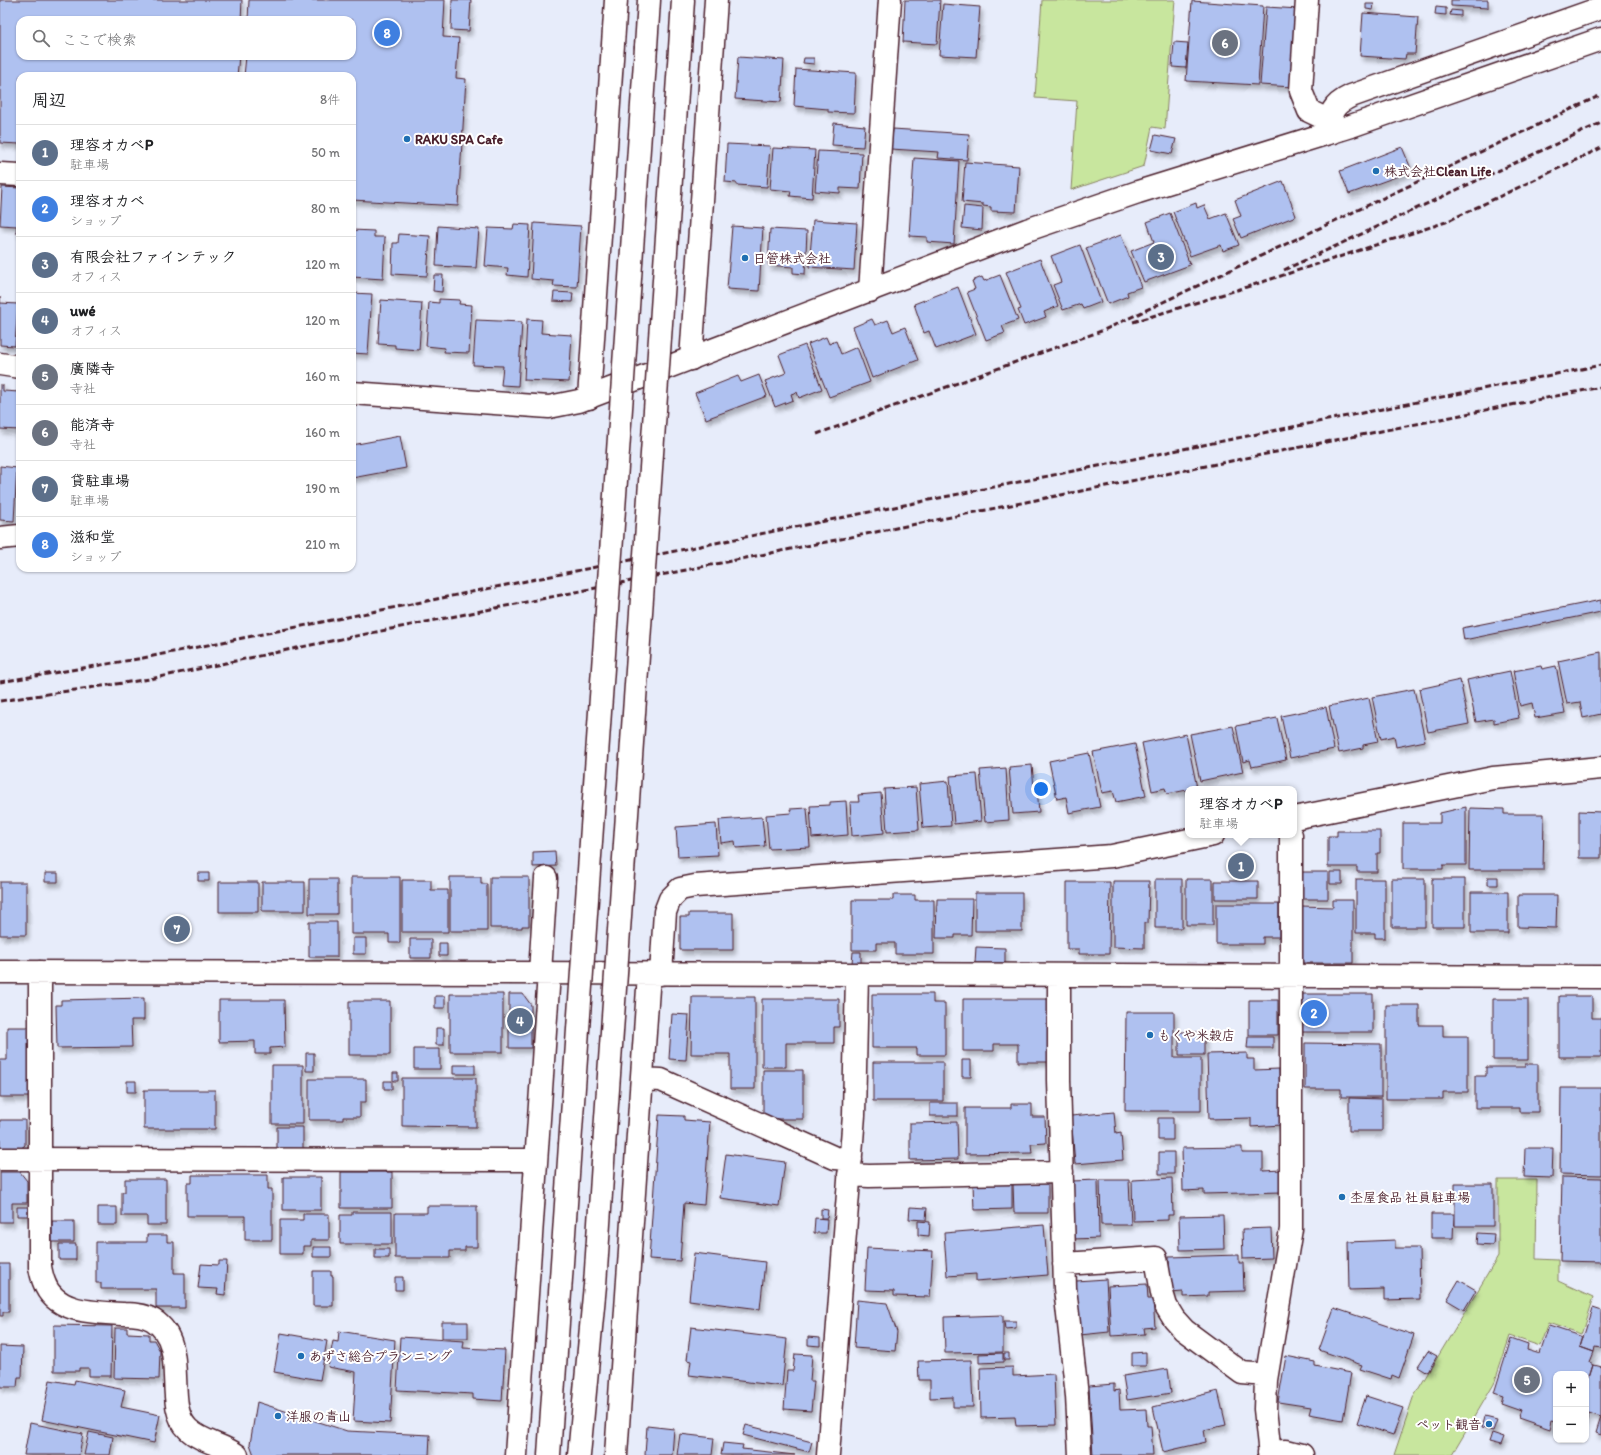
<!DOCTYPE html>
<html lang="ja">
<head>
<meta charset="utf-8">
<style>
	body { margin:0; font-family:Itim,"Klee One",sans-serif; background:#f6f6f6; color:#202124 }
	.controls { position:absolute; right:12px; bottom:12px; display:grid; overflow:hidden; border-radius:8px; box-shadow:0 1px 3px #0004 }
	.controls button { width:36px; height:36px; display:grid; place-items:center; padding:0; border:0; border-bottom:1px solid #e0e0e0; background:#fff; color:#202124; font:20px sans-serif }
	.you { position:absolute; left:1041px; top:789px; width:14px; height:14px; margin:-10px; border:3px solid #fff; border-radius:50%; background:#1a73e8; box-shadow:0 0 0 6px #1a73e833 }
	.badge { display:grid; place-items:center; width:26px; height:26px; border-radius:50%; background:#0f766e; color:#fff; font-size:13px; font-weight:700 }
	.pin { position:absolute; translate:-50% -50%; border:2px solid #fff; box-shadow:0 1px 4px #0006 }
	.popup { position:absolute; left:1185px; top:786px; width:112px; height:52px; box-sizing:border-box; display:grid; place-content:center; border-radius:8px; background:#fff; filter:drop-shadow(0 1px 3px #0005); font-size:13px; white-space:nowrap; color:#757577 }
	.popup b { font-size:15px; color:#202124 }
	.popup::after { content:''; position:absolute; left:50%; top:100%; margin-left:-8px; border:8px solid transparent; border-top-color:#fff }
	.list { margin:0; padding:0; list-style:none }
	h2 { display:flex; justify-content:space-between; align-items:center; height:52px; margin:0; padding:0 16px; font-size:17px }
	h2 small { font-size:13px; font-weight:400; color:#757577 }
	.list li { display:grid; grid-template-columns:26px 1fr auto; gap:12px; align-items:center; box-sizing:border-box; height:56px; padding:0 16px; border-top:1px solid #e0e0e0 }
	.list b { display:block; font-size:15px; white-space:nowrap }
	.list p { margin:0; font-size:13px; white-space:nowrap; color:#757577 }
	.list em { font-size:13px; font-style:normal; color:#757577 }
	.icon { flex:none; width:22px; height:22px; fill:none; stroke:currentColor; stroke-width:2; stroke-linecap:round; stroke-linejoin:round }
	.map { position:relative; flex:none; width:1601px; height:1455px; overflow:hidden }
	.search { position:absolute; background:#fff; box-shadow:0 1px 3px #0004; left:16px; top:16px; width:340px; height:44px; display:flex; align-items:center; gap:10px; box-sizing:border-box; padding:0 14px; border-radius:12px; color:#757577; font-size:15px }
	.panel { position:absolute; background:#fff; box-shadow:0 1px 3px #0004; left:16px; top:72px; width:340px; height:500px; border-radius:12px }
	.map>svg:first-child { display:block }
</style>
</head>
<body>
<div class="map">
<svg width="1601" height="1455" viewBox="0 0 1601 1455">
	<defs>
		<filter id="shadow"><feDropShadow dx="2.5" dy="4.5" stdDeviation="2" flood-color="#0004"/></filter>
	</defs>
	<rect width="100%" height="100%" fill="#e7ecfa"/>
	<filter id="ink" filterUnits="userSpaceOnUse"><feTurbulence type="fractalNoise" baseFrequency=".025" numOctaves="2"/><feDisplacementMap in="SourceGraphic" scale="8" xChannelSelector="R" yChannelSelector="G"/><feConvolveMatrix kernelMatrix="1 2 1 2 8 2 1 2 1" color-interpolation-filters="sRGB"/></filter>
	<g filter="url(#ink)">
		<path fill="#c8e69e" stroke="#898264" d="M1042,0H1175L1165,129L1152,127L1144,166L1071,190L1077,101L1035,98Z
			M1498,1180H1537L1536,1259L1558,1260V1281L1593,1297L1581,1334L1548,1323L1540,1346L1510,1336L1494,1384L1452,1455H1394L1413,1398L1498,1257Z"/>
		<path fill="#afc1f0" stroke="#4a1f2b" filter="url(#shadow)" d="M0,0H242L241,20H20V56H239L237,76H20V144L0,143Z
			M249,0H445L443,37L459,38L456,78L466,79L458,206L352,200V76H244L246,56H352V20H248Z
			M452,0H471L469,31L451,30Z
			M905,0H940L937,44L903,42Z
			M1451,0H1488V8L1451,6Z
			M1192,1L1263,6L1258,85L1186,81Z
			M943,4L980,7L976,57L939,55Z
			M1366,4H1374L1373,10L1366,9Z
			M1266,7L1299,9L1293,87L1260,85Z
			M1436,7L1446,8V15L1435,14Z
			M1451,10L1461,11V16L1450,15Z
			M1363,13L1418,17L1415,54H1406L1405,59L1360,56Z
			M1174,42L1188,43L1186,68L1172,67Z
			M738,57L784,60L781,102L735,99Z
			M804,58H814V64L803,63Z
			M796,69L856,73L854,113L828,112V109L794,106Z
			M834,123L865,126L863,147L832,145Z
			M893,129L969,134L967,160L938,158L939,152L891,149Z
			M1155,135L1176,139L1172,154L1151,150Z
			M727,144L770,146L767,187L737,185V183L725,182Z
			M1402,147L1412,171L1349,194L1340,171Z
			M773,148L815,150L812,198L790,196L791,191L770,189Z
			M818,151L862,153L860,189L840,188V193L815,191Z
			M914,158L959,161L954,244L927,242V237L909,236Z
			M965,162L1019,166L1016,212L991,211V207L983,206V204L962,202Z
			M1283,181L1296,216L1241,238L1233,219L1241,216L1235,200Z
			M2,187L20,188V233H16L17,226L0,225Z
			M1196,203L1197,208L1204,205L1210,219L1226,213L1239,245L1223,251L1221,245L1190,256L1173,212Z
			M964,206L983,208L982,230L962,228Z
			M1170,213L1190,265L1144,282L1131,251L1154,242L1147,222Z
			M813,220L857,223L854,270L809,267Z
			M534,223L581,226L577,287L553,286L554,281L531,279Z
			M514,224L530,225L527,277L507,275L508,268L485,266L488,228L513,229Z
			M438,226L479,229L476,268L436,266Z
			M732,226L763,228L759,291L727,289Z
			M770,229L807,231L805,274L793,273V267L768,265Z
			M352,230L374,231V237H385L383,279L352,277Z
			M399,234L430,236L427,276L392,274L393,243H398Z
			M1121,235L1141,287L1127,292L1128,296L1108,304L1086,248Z
			M1080,245L1101,302L1083,309L1081,304L1063,310L1053,285L1061,282L1051,256Z
			M1040,259L1058,306L1044,312L1046,317L1024,325L1018,310L1021,309L1006,272Z
			M434,275H443L442,292L433,291Z
			M1000,275L1018,320L1002,326L1005,333L986,340L967,292L975,289L972,281L982,277L984,281Z
			M958,287L976,334L936,349L929,331L924,333L914,304Z
			M554,292L573,293L572,302L553,301Z
			M352,293L372,294L368,354L352,353Z
			M0,297V303L18,304L15,346L0,345Z
			M439,299L460,300L459,304L472,305L469,353L444,352L445,348L426,346L429,302L439,303Z
			M381,300L422,303L419,350L395,348V345L378,344Z
			M527,319L542,320L541,333L572,335L569,382L524,380Z
			M872,319L875,325L888,320L893,332L905,327L918,360L872,378L853,327Z
			M476,320L522,322L518,386L501,385L503,366L473,365Z
			M826,337L829,344L836,341L841,354L857,347L870,382L829,397L808,344Z
			M805,345L822,389L799,398L797,392L791,394L793,400L775,407L765,381L786,373L779,355Z
			M759,375L767,396L706,419L695,393L738,376L741,382Z
			M0,385H3V391L20,392V430L0,429Z
			M400,436L406,468L352,478V445Z
			M0,466L17,468L14,521L0,520Z
			M1601,600V612L1464,640L1462,628Z
			M1601,652V714L1583,718L1580,702L1567,704L1558,661Z
			M1541,666L1542,669L1556,666L1565,713L1535,718L1532,703L1520,706L1513,671Z
			M1510,671L1519,718L1494,723V719L1476,722L1467,680Z
			M1460,680L1469,724L1428,732L1419,689Z
			M1414,689L1425,741L1396,747L1394,736L1381,739L1372,697Z
			M1369,698L1378,742L1363,745V748L1339,753L1329,706Z
			M1326,707L1334,749L1290,758L1281,716Z
			M1277,718L1286,760L1252,767L1250,760L1243,762L1236,726Z
			M1233,726L1243,772L1200,781L1190,734Z
			M1186,734L1197,788L1167,794L1165,788L1152,791L1142,743Z
			M1135,744L1146,796L1116,802L1113,791L1102,793L1093,752Z
			M1089,753L1100,807L1069,813L1066,797L1057,799L1049,761Z
			M1032,765L1034,788L1037,787L1039,812L1013,814L1009,767Z
			M1006,768L1009,820L985,822L980,770Z
			M977,774L981,821L954,824L950,776Z
			M948,781L951,826L923,828L919,784Z
			M916,787L919,830L887,832L884,789Z
			M881,793L884,833L852,836L850,802H859L858,795Z
			M846,801L848,835L812,838L810,806L830,805V802Z
			M1466,807V865H1443V869H1403V823H1440V813Z
			M807,808L810,847L769,849L766,815L791,813L790,809Z
			M1470,808L1504,809V814H1544L1543,870H1469Z
			M1579,811L1601,812V858H1579Z
			M762,817L765,846L736,848L735,841L721,843L719,820Z
			M716,824L718,855L678,857L676,827Z
			M1337,831H1380V853H1377V872H1357V867H1328V836H1337Z
			M555,851L556,866L533,867V852Z
			M1301,872H1328V899H1301Z
			M1330,872H1342V884H1330Z
			M45,873H58V882H45Z
			M198,873H209V881H198Z
			M351,877H400V943H389V934H351Z
			M450,877H481V884H487V931H450Z
			M490,877H529V926H522V928H490Z
			M1488,877H1498V885H1488Z
			M309,879H337V914H309Z
			M1155,879H1182V928H1155Z
			M1186,879H1213V925H1186Z
			M1356,879H1385V938H1375V933H1356Z
			M1392,879H1425V927H1392Z
			M1432,879H1465V927H1432Z
			M402,880H431V890H448V932H402Z
			M1113,881H1149L1148,923H1144V948L1113,947Z
			M1215,881H1258V899H1215Z
			M0,882H26V935H0Z
			M219,882H258V912H219Z
			M262,882H305V911H262Z
			M1067,882H1110L1109,954H1079V949H1067Z
			M1471,892H1508V933H1471Z
			M975,893H1022V931H975Z
			M893,895H915V900H934V954H895V943H876V950H852V900H893Z
			M1518,895H1557L1556,928L1518,927Z
			M937,899H972L971,935H955V938H936Z
			M1333,900H1353V963H1302V906L1333,907Z
			M1216,904H1279V937H1263V944H1216Z
			M689,913H733V950H680V917H689Z
			M309,922H337V957H309Z
			M353,938H366V954H353Z
			M410,939H431V958H410Z
			M439,943H447V956H439Z
			M976,947L1005,948V963H975Z
			M853,952H861V963H852Z
			M450,994H503V1052H450Z
			M509,994H523L531,1005V1048H509Z
			M872,994H933V1003H945V1055H917V1048H872Z
			M1302,994H1373V1032H1301Z
			M435,996H445V1008H435Z
			M1559,996H1592V1018H1601V1057H1559Z
			M692,997H755V1089H730V1054H691Z
			M144,998V1020H131L132,1047L57,1048L56,1005H61V1000Z
			M762,999H839V1027H834V1043H786V1067H762Z
			M963,999H1049V1062H1018V1044H994V1051H963Z
			M1493,999H1528V1060H1493Z
			M219,1000H284L285,1047L270,1048V1054H255V1041L219,1042Z
			M1249,1000H1278V1035H1249Z
			M349,1001H390V1055H349Z
			M1386,1005H1419V1025H1443V1036H1468V1092H1443V1099H1386Z
			M1126,1012H1174V1058H1201V1111H1125Z
			M672,1014L689,1015L686,1060L669,1059Z
			M7,1027H29V1097H0V1060H7Z
			M436,1028H444V1045H436Z
			M1179,1032H1204V1055H1179Z
			M1248,1037H1273V1048H1247Z
			M1305,1043L1381,1044V1097H1341V1089H1305Z
			M414,1049H440V1069H414Z
			M306,1053H314V1071H306Z
			M1247,1053V1059H1254V1070L1279,1069L1281,1125L1251,1127V1118L1209,1119L1207,1054Z
			M962,1060H971V1077H962Z
			M873,1062H943V1101H873Z
			M1525,1064H1538V1112H1519V1108H1475V1076H1486V1067H1525Z
			M272,1065H303V1124H272Z
			M453,1065H475V1074H453Z
			M763,1070H803V1119H763Z
			M393,1073H398V1081H393Z
			M402,1078H476V1127L402,1126Z
			M309,1079H366V1102H360V1117H343V1120H309Z
			M127,1081H136V1092H127Z
			M384,1081H392V1089H384Z
			M1561,1088H1601V1175L1560,1174Z
			M144,1090H215V1129H144Z
			M1349,1098L1382,1099V1131H1349Z
			M930,1103H958V1116H930Z
			M1011,1104H1032V1117H1045L1046,1143L1031,1144L1032,1153L965,1154V1108H1011Z
			M1114,1112L1116,1134L1121,1133L1123,1160L1075,1164L1071,1116Z
			M659,1115L684,1116V1120L710,1122L704,1205L684,1203L680,1261L649,1259Z
			M1158,1118H1173V1140H1158Z
			M0,1120H25V1145L20,1149H0Z
			M957,1122L958,1159L910,1160V1123Z
			M277,1127H303V1152H277Z
			M1242,1147V1153H1263V1171L1281,1170L1282,1192L1204,1194V1190L1183,1191L1182,1148Z
			M1525,1148H1553L1552,1178L1524,1177Z
			M1159,1152H1174V1174H1159Z
			M726,1154L785,1162L779,1206L720,1198Z
			M0,1172H20L27,1181V1203H12V1222H0Z
			M341,1172H392V1208H341Z
			M192,1175H268V1189H272V1240H245V1216H187V1183H192Z
			M283,1177H321V1210H283Z
			M1562,1177L1601,1178V1262L1560,1261Z
			M1172,1178L1173,1215H1168V1220L1133,1221L1132,1180Z
			M125,1179H166V1225H147V1216H122V1192H125Z
			M1098,1180L1099,1238L1073,1239L1071,1181Z
			M1100,1180H1129L1131,1225H1101Z
			M1048,1183V1213H1014L1013,1184Z
			M973,1184H1012V1209L974,1210Z
			M1455,1184H1493V1226H1455Z
			M427,1206H477V1247H465V1251H450V1258H395V1213H427Z
			M17,1207H28V1216H17Z
			M98,1207H117V1225H98Z
			M910,1207L927,1208L926,1220L909,1219Z
			M821,1209L828,1210L827,1218H821Z
			M352,1212H392V1244H340V1215H352Z
			M303,1214H329V1240H311V1246H303V1254H280V1220H303Z
			M1431,1214H1454L1453,1238H1431Z
			M1223,1215L1224,1249L1180,1250L1179,1216Z
			M815,1218L827,1219L826,1233H814Z
			M52,1221H74V1242H52Z
			M918,1221L930,1222L929,1236L918,1235Z
			M1044,1225L1048,1275L976,1281V1274L947,1276L944,1233Z
			M1271,1228L1272,1258L1243,1259L1242,1229Z
			M1478,1233L1494,1234L1493,1245L1477,1244Z
			M147,1235H167V1242H174V1273H185V1308H156V1289H101V1283H96V1242H147Z
			M1395,1240V1248H1419L1420,1299L1384,1300V1289L1349,1290L1348,1242Z
			M59,1244H76V1260H59Z
			M313,1247H331V1257H313Z
			M867,1248L933,1251L930,1297L894,1296V1291L865,1290Z
			M375,1249H389V1258H375Z
			M694,1253L765,1262L760,1309L689,1300Z
			M1239,1255V1263H1243L1244,1291L1208,1292V1296L1183,1297V1292L1170,1293L1169,1257Z
			M219,1261H227L225,1295L217,1294L218,1289L198,1288L201,1264L219,1265Z
			M0,1264H9V1312H3V1316H0Z
			M313,1271H331V1276H333V1306H313Z
			M395,1277H403V1290H395Z
			M1106,1279L1109,1332L1080,1335L1076,1281Z
			M1459,1280L1476,1290L1464,1310L1447,1300Z
			M1147,1284L1148,1299H1153L1155,1327L1144,1328L1145,1334L1111,1336L1108,1286Z
			M857,1300L887,1303L897,1332L895,1351L854,1348Z
			M1334,1308L1414,1335L1399,1378L1392,1375L1391,1379L1360,1369L1362,1365L1319,1350Z
			M1592,1308L1601,1311V1348L1595,1347L1594,1352L1580,1347Z
			M1003,1315V1352L945,1353L944,1317Z
			M1004,1321H1016V1328L1005,1329Z
			M442,1322H468V1338H442Z
			M54,1325L112,1326L111,1376H89V1368H79V1371H54Z
			M1549,1326L1583,1337L1580,1347L1594,1352L1590,1362L1593,1364L1586,1386V1374H1556V1421L1552,1420L1550,1429L1518,1418L1521,1410L1501,1403L1503,1396L1494,1393L1511,1339L1528,1345L1527,1350L1540,1354Z
			M691,1327L787,1339L782,1386L689,1375L691,1361L687,1360Z
			M115,1328H127V1333L149,1334V1340H154L160,1351L159,1379L114,1378Z
			M339,1331L395,1340L390,1423L353,1421L356,1372L328,1367L333,1341L338,1342Z
			M281,1333L327,1341L320,1380L274,1372Z
			M400,1337L464,1341L463,1348L505,1350L502,1401L473,1399V1394L397,1390Z
			M808,1337L820,1338V1346L808,1345Z
			M0,1346L23,1347L22,1377H18L17,1387H0Z
			M1428,1351L1437,1356L1428,1372L1418,1366Z
			M1146,1352V1366H1132V1353Z
			M1003,1353V1362L979,1363V1354Z
			M1004,1353H1009V1360H1004Z
			M795,1354L812,1355L810,1381H814L811,1411L784,1409L787,1371H793Z
			M1286,1356L1315,1362V1366L1351,1373L1343,1420L1309,1414L1311,1407L1278,1402Z
			M971,1360L973,1407H953V1397L930,1398V1380H919L918,1361Z
			M1593,1364L1601,1366V1417L1589,1413L1586,1423V1386Z
			M1013,1367V1376L1054,1374L1056,1425L1016,1426L1015,1417L981,1418L980,1368Z
			M1168,1369L1171,1393L1127,1400L1123,1376Z
			M50,1380L74,1384L75,1380L125,1390L121,1407L160,1415L154,1443L42,1420Z
			M1114,1384V1391L1119,1390L1120,1410L1146,1409L1147,1426H1151L1153,1455H1093L1089,1386Z
			M1218,1391L1226,1425L1204,1430L1206,1442L1163,1452L1153,1407Z
			M1366,1396L1403,1408L1393,1435L1357,1423Z
			M257,1402L347,1431L430,1435L429,1455H254L250,1444Z
			M1485,1417L1497,1420L1493,1431L1482,1428Z
			M1601,1417V1435L1596,1433Z
			M30,1423L83,1434L79,1455H24Z
			M746,1425L812,1442L809,1452L743,1435Z
			M647,1426L674,1429L672,1455H645Z
			M89,1432L113,1437L110,1455H84Z
			M1492,1433L1504,1437L1501,1445L1489,1442Z
			M680,1434L714,1438L712,1455H677Z
			M723,1443L743,1445L742,1449L795,1455H721Z"/>
		<g fill="none" stroke-linecap="round" stroke-linejoin="round">
			<g stroke="#4a1f2b" stroke-width="25">
				<path id="minor" d="M1307,0L1301,91L1309,111L1330,121
					M0,174L20,175
					M870,291L890,0
					M691,359L716,0
					M589,398L616,0
					M0,538L20,536
					M1294,818L1493,778L1601,768
					M0,972C534,972 1067,975 1601,977
					M40,972V1267C41,1272 42,1277 44,1282C55,1314 96,1312 124,1314C133,1314 145,1315 153,1320C191,1344 162,1404 188,1429C201,1442 222,1444 237,1455
					M540,973L546,878
					M661,974L665,912L670,899L680,889L695,886L1112,856L1213,835
					M1059,975V1080L1065,1288L1077,1396L1080,1455
					M642,1079L661,1080L835,1158L851,1159
					M0,1159L536,1160
					M849,1175L869,1176L1062,1172
					M1064,1264L1156,1258L1162,1293L1166,1306L1174,1319L1184,1330L1242,1373L1266,1375
					M1269,1452L1286,1451L1302,1455
					M516,1455L549,973
					M616,1455L649,974
					M828,1455L854,1115L857,975
					M1270,1455L1265,1409L1266,1380L1291,1229V835"/>
			</g>
			<g stroke="#4a1f2b" stroke-width="25">
				<path id="tertiary" d="M646,47L649,0
					M680,49L683,0
					M1333,132C1327,113 1334,104 1351,96L1601,8
					M0,364L20,367
					M352,393L549,407L579,401L1027,230L1138,192L1351,126L1601,39
					M549,1455L570,1145
					M579,1455L595,1285L604,1147"/>
			</g>
			<use href="#minor" stroke="#fff" stroke-width="22"/>
			<use href="#tertiary" stroke="#fff" stroke-width="22"/>
			<path stroke="#4a1f2b" stroke-width="3" stroke-dasharray="6 3" stroke-linecap="butt" d="M1284,270L1601,123
				M1133,322L1250,286L1446,222L1601,148
				M817,434L1104,330L1601,95
				M0,682L143,658L1601,365
				M0,701L150,679L311,645L1601,387"/>
			<g stroke="#4a1f2b" stroke-width="25" stroke-linecap="butt">
				<path id="tertiary-bridge" d="M570,1145L646,47
					M604,1147L680,49"/>
			</g>
			<use href="#tertiary-bridge" stroke="#fff" stroke-width="22"/>
		</g>
	</g>
	<g fill="#1f6fb2" stroke="#fff" stroke-width="1.5">
		<circle cx="407" cy="139" r="4"/>
		<circle cx="1376" cy="171" r="4"/>
		<circle cx="745" cy="258" r="4"/>
		<circle cx="1150" cy="1035" r="4"/>
		<circle cx="1342" cy="1197" r="4"/>
		<circle cx="301" cy="1356" r="4"/>
		<circle cx="278" cy="1416" r="4"/>
		<circle cx="1489" cy="1424" r="4"/>
	</g>
	<g text-anchor="middle" stroke-width="4" stroke-linejoin="round" paint-order="stroke">
		<g font-size="13" font-weight="bold" fill="#4a1f2b" stroke="#fff" text-anchor="start">
			<text x="415" y="144">RAKU SPA Cafe</text>
			<text x="1384" y="176">株式会社Clean Life</text>
			<text x="753" y="263">日管株式会社</text>
			<text x="1158" y="1040">もくや米穀店</text>
			<text x="1350" y="1202">杢屋食品 社員駐車場</text>
			<text x="309" y="1361">あずさ総合プランニング</text>
			<text x="286" y="1421">洋服の青山</text>
			<text x="1481" y="1429" text-anchor="end">ペット観音</text>
		</g>
	</g>
</svg>
<div class="controls">
<button>+</button>
<button>−</button>
</div>
<div class="you"></div>
<div class="pin badge" style="left:1241px;top:866px;background:#5c6f8a">1</div>
<div class="popup"><b>理容オカベP</b>駐車場</div>
<div class="pin badge" style="left:1314px;top:1013px;background:#3f7fe0">2</div>
<div class="pin badge" style="left:1161px;top:257px;background:#5c6f8a">3</div>
<div class="pin badge" style="left:520px;top:1021px;background:#5c6f8a">4</div>
<div class="pin badge" style="left:1527px;top:1380px;background:#6b7280">5</div>
<div class="pin badge" style="left:1225px;top:43px;background:#6b7280">6</div>
<div class="pin badge" style="left:177px;top:929px;background:#5c6f8a">7</div>
<div class="pin badge" style="left:387px;top:33px;background:#3f7fe0">8</div>
<div class="search"><svg class="icon" aria-label="search" viewBox="0 0 24 24"><circle cx="10" cy="10" r="6"/><path d="M15 15l6 6"/></svg>ここで検索</div>
<section class="panel">
<h2>周辺<small>8件</small></h2>
<ul class="list">
<li><span class="badge" style="background:#5c6f8a">1</span><div><b>理容オカベP</b><p>駐車場</p></div><em>50 m</em></li>
<li><span class="badge" style="background:#3f7fe0">2</span><div><b>理容オカベ</b><p>ショップ</p></div><em>80 m</em></li>
<li><span class="badge" style="background:#5c6f8a">3</span><div><b>有限会社ファインテック</b><p>オフィス</p></div><em>120 m</em></li>
<li><span class="badge" style="background:#5c6f8a">4</span><div><b>uwé</b><p>オフィス</p></div><em>120 m</em></li>
<li><span class="badge" style="background:#6b7280">5</span><div><b>廣隣寺</b><p>寺社</p></div><em>160 m</em></li>
<li><span class="badge" style="background:#6b7280">6</span><div><b>能済寺</b><p>寺社</p></div><em>160 m</em></li>
<li><span class="badge" style="background:#5c6f8a">7</span><div><b>貸駐車場</b><p>駐車場</p></div><em>190 m</em></li>
<li><span class="badge" style="background:#3f7fe0">8</span><div><b>滋和堂</b><p>ショップ</p></div><em>210 m</em></li>
</ul>
</section>
</div>
</body>
</html>
